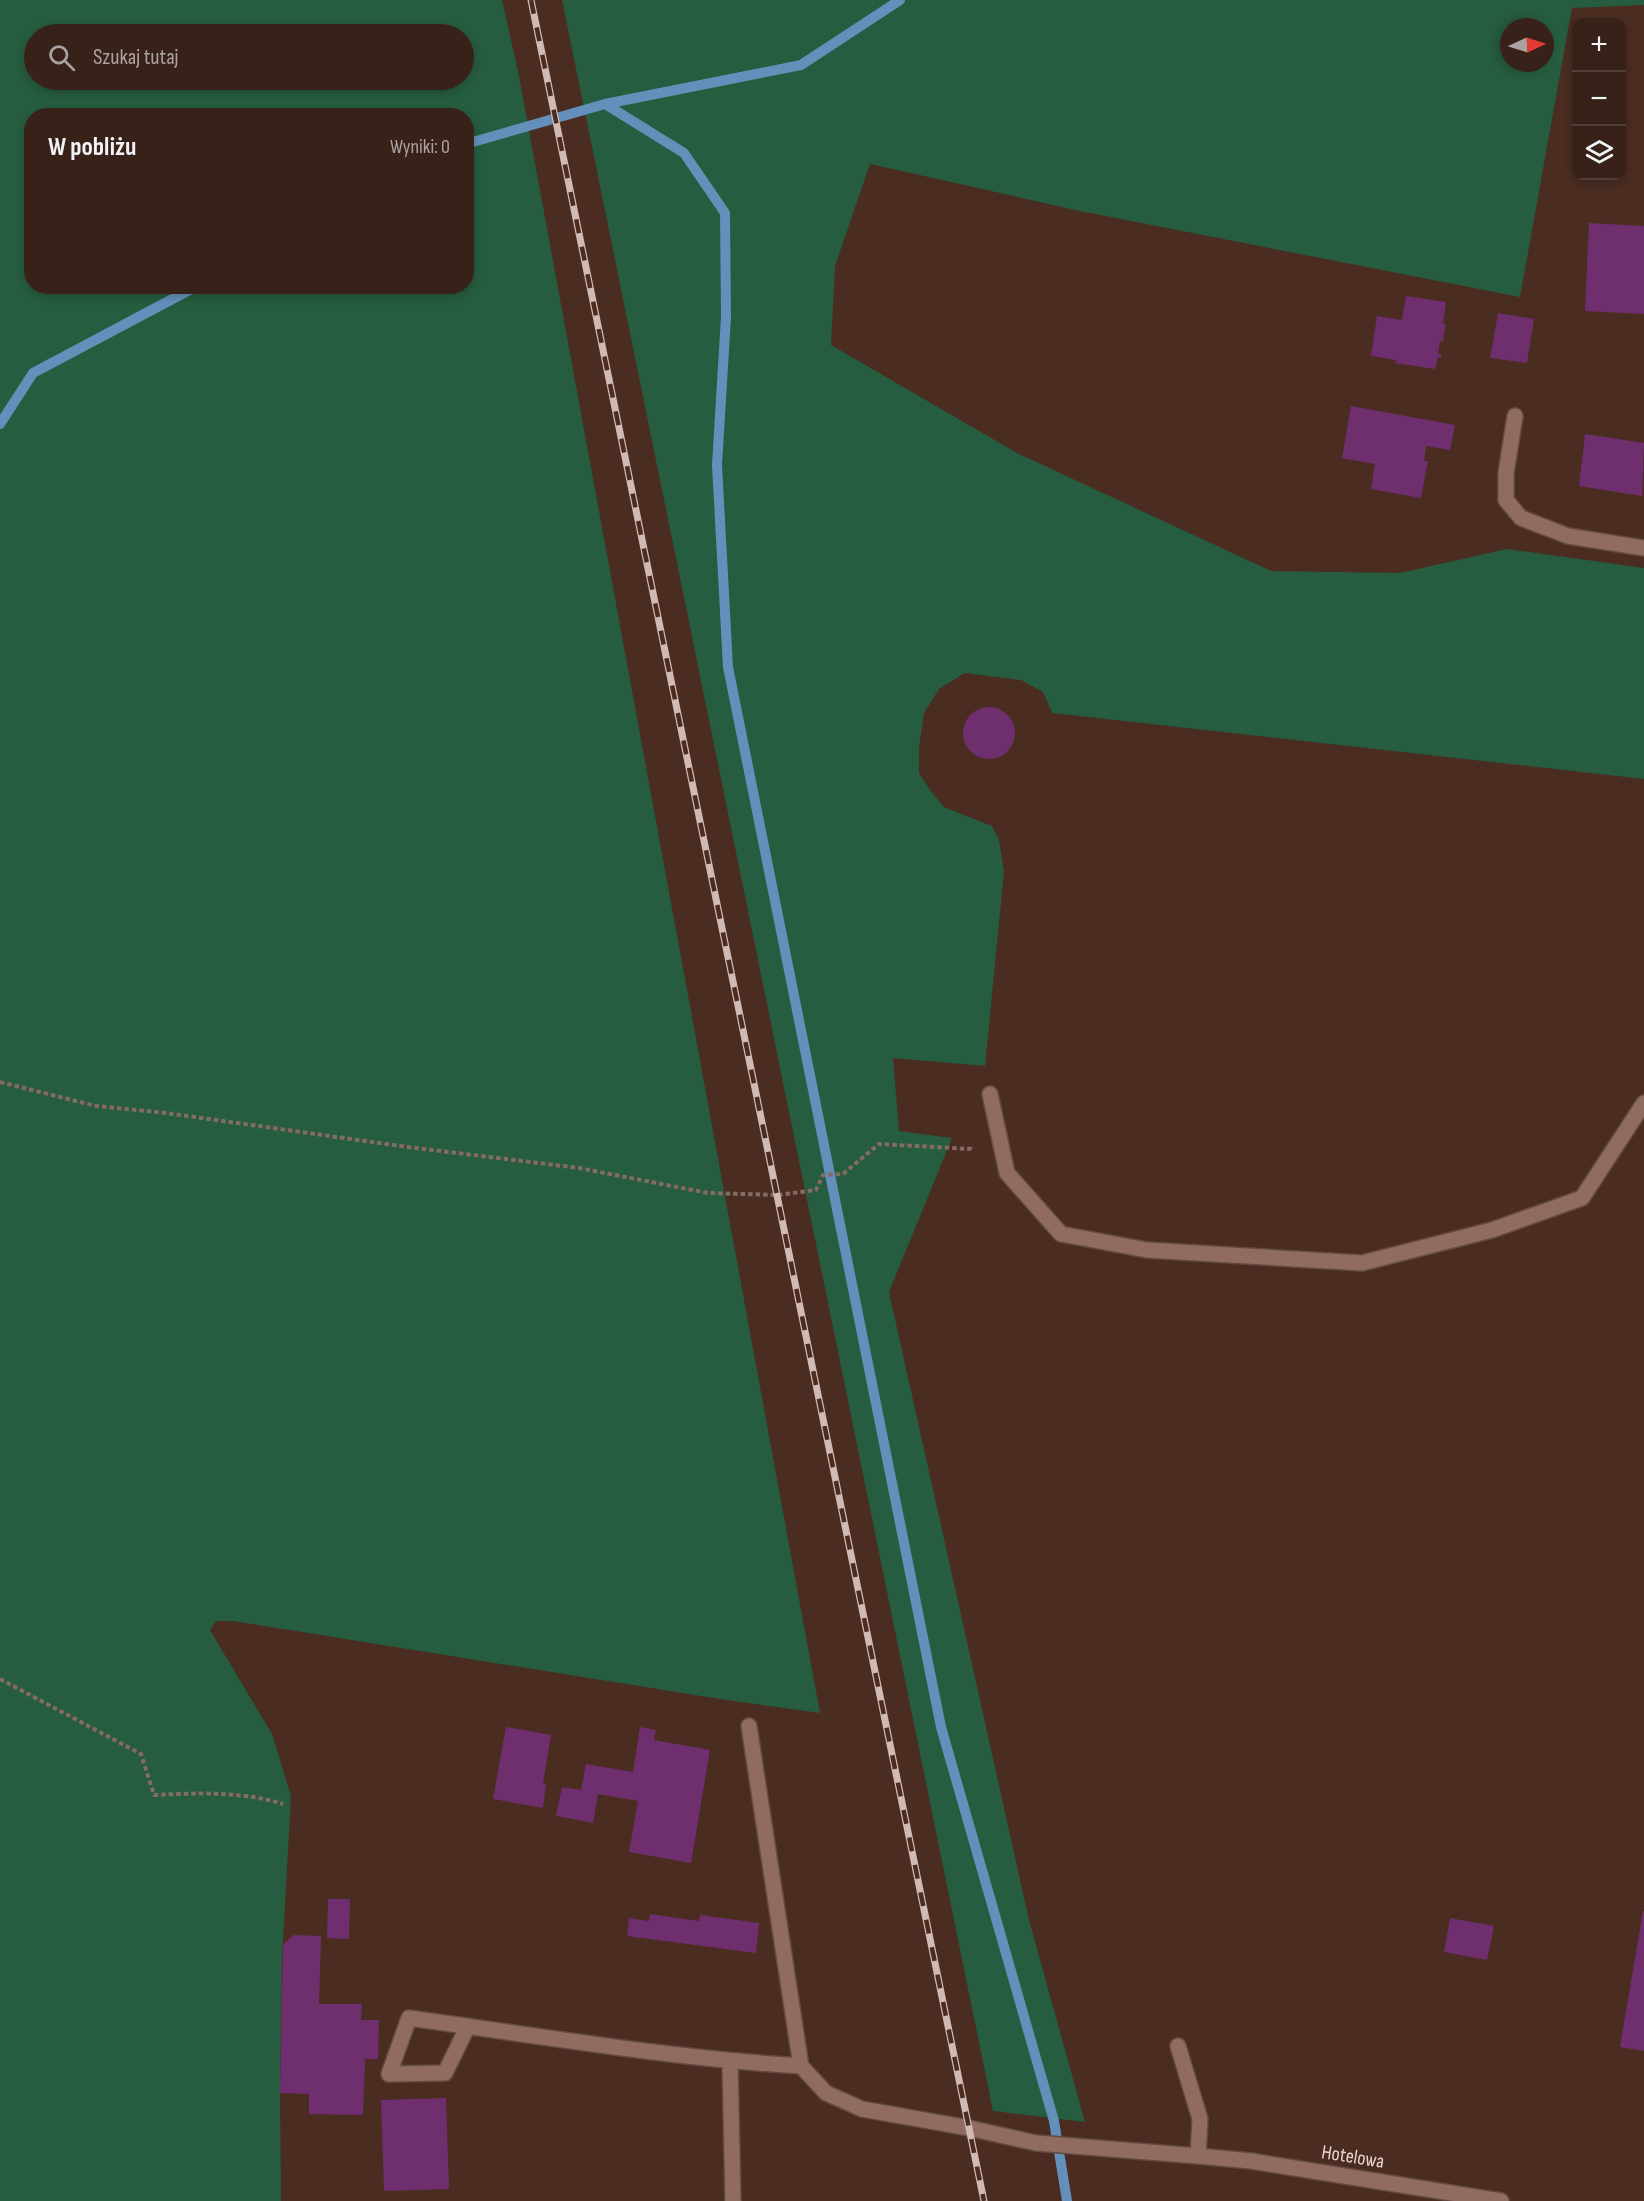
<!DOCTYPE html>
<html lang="pl">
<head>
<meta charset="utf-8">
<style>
	body { margin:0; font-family:"Sofia Sans Condensed",sans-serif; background:#432e26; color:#f1f3f6 }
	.controls { position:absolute; right:18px; top:18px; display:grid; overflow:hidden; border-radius:12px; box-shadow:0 3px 9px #0003 }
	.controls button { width:54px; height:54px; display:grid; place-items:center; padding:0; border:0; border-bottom:2px solid #523e38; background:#382119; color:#f1f3f6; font:30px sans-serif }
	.compass { position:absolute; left:1500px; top:18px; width:54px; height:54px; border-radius:50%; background:#382119; box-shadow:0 3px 9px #0003; rotate:86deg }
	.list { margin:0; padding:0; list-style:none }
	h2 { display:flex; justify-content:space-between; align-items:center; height:78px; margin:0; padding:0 24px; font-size:26px }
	h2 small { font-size:20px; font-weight:400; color:#aba3a2 }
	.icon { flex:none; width:33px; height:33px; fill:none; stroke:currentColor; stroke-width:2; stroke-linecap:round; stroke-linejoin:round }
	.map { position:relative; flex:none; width:1644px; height:2201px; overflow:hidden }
	.search { position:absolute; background:#382119; box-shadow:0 3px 9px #0003; left:24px; top:24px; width:450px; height:66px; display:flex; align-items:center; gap:15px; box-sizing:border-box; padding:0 21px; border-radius:33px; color:#aba3a2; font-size:22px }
	.panel { position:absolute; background:#382119; box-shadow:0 3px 9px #0003; left:24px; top:108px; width:450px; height:186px; border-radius:24px }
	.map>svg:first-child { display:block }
</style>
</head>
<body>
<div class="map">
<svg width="1644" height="2201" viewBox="0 0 1644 2201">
	<rect width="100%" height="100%" fill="#4a2c21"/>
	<path fill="#265c3f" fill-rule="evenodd" d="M0,0H502L519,76L820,1713L726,1700L233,1621H216L210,1630L272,1734L291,1796L282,1958L280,2093L281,2201H0ZM34,34H464V80H34ZM32,116H466V286H32Z
		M562,0H1644V5L1572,8L1520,297L1080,211L870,164L835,266L831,345L1017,453L1271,571L1400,573L1507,549L1644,568V779L1052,713L1043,692L1021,680L965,673L939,689L924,713L919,748V773L930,790L944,807L992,826L999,840L1004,872L985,1066L893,1058L899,1131L952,1138L889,1292L1029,1920L1085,2122L993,2111ZM1509,27H1545V63H1509Z"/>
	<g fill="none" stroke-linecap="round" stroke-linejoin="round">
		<path stroke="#6290ba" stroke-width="10" d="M605,104L684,153L725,213L726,317L717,465L728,667L941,1727L1054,2121L1067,2201
			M466,144L605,104L801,65L900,0
			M0,424L33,373L197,286"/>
	</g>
	<path fill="#6f2f6f" d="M1589,223L1644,226V314L1585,311Z
		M1406,296L1446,302L1443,324H1446L1443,341H1440L1438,354H1441V357H1438L1435,369L1395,363L1396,360L1371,356L1377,316L1402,320Z
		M1498,313L1534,319L1527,363L1490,358Z
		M1351,406L1455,425L1450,450L1426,446L1424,461H1428L1421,498L1371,489L1375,464L1342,458Z
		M1585,434L1644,443L1642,496L1579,486Z
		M963 733a26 26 0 1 1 52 0a26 26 0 1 1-52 0Z
		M506,1727L551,1735L543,1783L546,1784L543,1808L493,1799Z
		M640,1727L656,1730L654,1740L710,1750L691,1863L629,1852L638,1801L598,1794L593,1823L556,1816L562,1787L581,1790L586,1764L633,1772Z
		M328,1899H350L349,1939L327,1938Z
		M1643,1911H1644V2051L1620,2047Z
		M650,1914L699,1921L700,1915L759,1923L756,1953L627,1936L629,1918L649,1921Z
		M1450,1918L1494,1926L1487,1960L1444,1952Z
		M294,1935L321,1936L319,2004H362L361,2020H379L378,2059H365L363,2115L309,2114V2094L280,2093L283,1944Z
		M446,2098L449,2189L384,2191L381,2100Z"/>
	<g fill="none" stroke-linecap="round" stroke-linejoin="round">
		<g stroke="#634940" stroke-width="18">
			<path id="service" d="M990,1094L1007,1173L1061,1234L1147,1250L1362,1263L1492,1230L1582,1198L1644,1103
				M749,1726L801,2066L826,2093L862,2109L969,2128L1036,2143L1198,2156L1200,2119L1178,2046
				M468,2026L445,2073L389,2074L409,2018C539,2036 670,2058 801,2066
				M730,2062L733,2201"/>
		</g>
		<g stroke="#634940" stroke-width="18">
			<path id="minor" d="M1515,416L1506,473V500L1521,518L1568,536L1644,548
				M1198,2156L1251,2161L1501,2201"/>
		</g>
		<path stroke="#856b61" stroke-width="4" stroke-dasharray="4.5 3" stroke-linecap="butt" d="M0,1082L96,1106L166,1113L408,1147L579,1168L708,1193L778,1195L816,1190L823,1175L843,1174L879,1144L971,1149L974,1151
			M0,1679L141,1754L154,1795C197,1793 242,1791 283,1804"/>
		<use href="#service" stroke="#8f6c5f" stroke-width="15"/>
		<use href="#minor" stroke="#8f6c5f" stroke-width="15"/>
		<g stroke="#d1bab3" stroke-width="7">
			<path id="rail" d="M531,0L984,2201"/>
		</g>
		<use href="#rail" stroke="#4a2c21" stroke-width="4.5" stroke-dasharray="14" stroke-linecap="butt"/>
	</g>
	<g text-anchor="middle" stroke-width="4.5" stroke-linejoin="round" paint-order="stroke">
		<g font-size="20" fill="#e8d3cc" stroke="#4a2c21">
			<text transform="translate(1353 2156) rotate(9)" y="7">Hotelowa</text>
		</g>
	</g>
</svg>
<div class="controls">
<button>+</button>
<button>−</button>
<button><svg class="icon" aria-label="layers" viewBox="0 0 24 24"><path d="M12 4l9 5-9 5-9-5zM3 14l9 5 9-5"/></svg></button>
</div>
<svg class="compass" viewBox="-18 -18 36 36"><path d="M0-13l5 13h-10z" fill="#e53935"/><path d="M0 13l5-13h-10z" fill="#aba3a2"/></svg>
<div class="search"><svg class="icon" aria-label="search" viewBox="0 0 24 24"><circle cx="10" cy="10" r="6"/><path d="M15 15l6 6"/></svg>Szukaj tutaj</div>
<section class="panel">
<h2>W pobliżu<small>Wyniki: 0</small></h2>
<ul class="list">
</ul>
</section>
</div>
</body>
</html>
